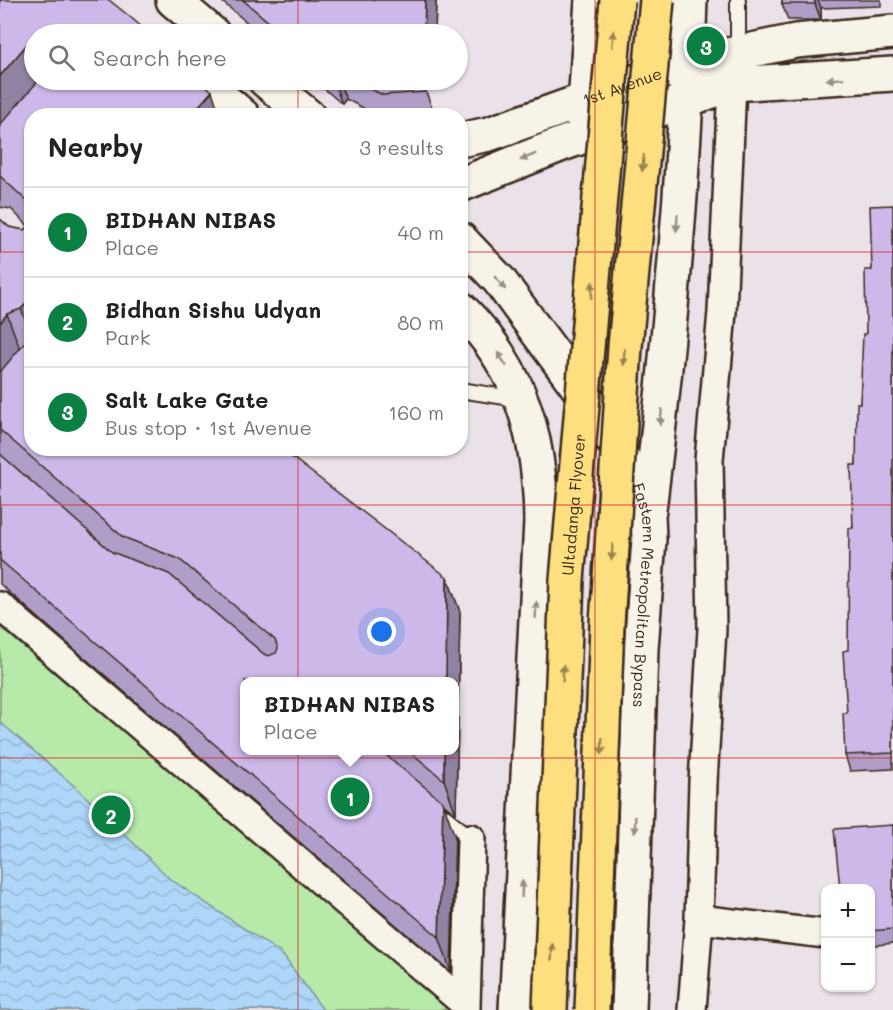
<!DOCTYPE html>
<html lang="en">
<head>
<meta charset="utf-8">
<style>
	body { margin:0; font-family:Mali,sans-serif; background:#f6f6f6; color:#222 }
	.controls { position:absolute; right:18px; bottom:18px; display:grid; overflow:hidden; border-radius:12px; box-shadow:0 2px 4px #0004 }
	.controls button { width:54px; height:54px; display:grid; place-items:center; padding:0; border:0; border-bottom:2px solid #e0e0e0; background:#fff; color:#222; font:30px sans-serif }
	.you { position:absolute; left:382px; top:632px; width:21px; height:21px; margin:-15px; border:4px solid #fff; border-radius:50%; background:#1a73e8; box-shadow:0 0 0 9px #1a73e833 }
	.badge { display:grid; place-items:center; width:39px; height:39px; border-radius:50%; background:#0b8043; color:#fff; font-size:20px; font-weight:700 }
	.pin { position:absolute; translate:-50% -50%; border:3px solid #fff; box-shadow:0 2px 6px #0006 }
	.popup { position:absolute; left:240px; top:677px; width:219px; height:78px; box-sizing:border-box; display:grid; place-content:center; border-radius:12px; background:#fff; filter:drop-shadow(0 2px 4px #0005); font-size:20px; white-space:nowrap; color:#767676 }
	.popup b { font-size:22px; color:#222 }
	.popup::after { content:''; position:absolute; left:50%; top:100%; margin-left:-12px; border:12px solid transparent; border-top-color:#fff }
	.list { margin:0; padding:0; list-style:none }
	h2 { display:flex; justify-content:space-between; align-items:center; height:78px; margin:0; padding:0 24px; font-size:26px }
	h2 small { font-size:20px; font-weight:400; color:#767676 }
	.list li { display:grid; grid-template-columns:39px 1fr auto; gap:18px; align-items:center; box-sizing:border-box; height:90px; padding:0 24px; border-top:2px solid #e0e0e0 }
	.list b { display:block; font-size:22px; white-space:nowrap }
	.list p { margin:0; font-size:20px; white-space:nowrap; color:#767676 }
	.list em { font-size:20px; font-style:normal; color:#767676 }
	.icon { flex:none; width:33px; height:33px; fill:none; stroke:currentColor; stroke-width:2; stroke-linecap:round; stroke-linejoin:round }
	.map { position:relative; flex:none; width:893px; height:1010px; overflow:hidden }
	.search { position:absolute; background:#fff; box-shadow:0 2px 4px #0004; left:24px; top:24px; width:444px; height:66px; display:flex; align-items:center; gap:15px; box-sizing:border-box; padding:0 21px; border-radius:33px; color:#767676; font-size:22px }
	.panel { position:absolute; background:#fff; box-shadow:0 2px 4px #0004; left:24px; top:108px; width:444px; height:348px; border-radius:24px }
	.map>svg:first-child { display:block }
</style>
</head>
<body>
<div class="map">
<svg width="893" height="1010" viewBox="0 0 893 1010">
	<defs>
		<pattern id="water-waves" width="16" height="10" patternUnits="userSpaceOnUse" patternTransform="scale(1.5)"><rect width="16" height="10" fill="#add6f8"/><path d="M0 5q4-4 8 0t8 0" fill="none" stroke="#96b8d4"/></pattern>
	</defs>
	<rect width="100%" height="100%" fill="#eae2e8"/>
	<filter id="ink" filterUnits="userSpaceOnUse"><feTurbulence type="fractalNoise" baseFrequency=".0167" numOctaves="2"/><feDisplacementMap in="SourceGraphic" scale="12" xChannelSelector="R" yChannelSelector="G"/><feConvolveMatrix kernelMatrix="1 2 1 2 8 2 1 2 1" color-interpolation-filters="sRGB"/></filter>
	<g filter="url(#ink)">
		<path fill="#b7e9a9" stroke="#798a64" stroke-width="1.5" d="M0,627L446,1004L445,1010H0Z"/>
		<path fill="url(#water-waves)" stroke="#7f91a1" stroke-width="1.5" d="M0,722L79,790L170,879L282,954L323,1010H0Z"/>
		<g fill="none" stroke-linecap="round" stroke-linejoin="round">
			<g stroke="#3b2a1e" stroke-width="18">
				<path id="service" d="M738,0V52
					M460,390L518,399
					M435,809L471,838"/>
			</g>
			<g stroke="#3b2a1e" stroke-width="32">
				<path id="minor" d="M0,606L466,1005V1010
					M699,919L826,934
					M466,1005L471,838
					M692,1010L699,919L703,782L712,629L709,460L722,312L732,84"/>
			</g>
			<g stroke="#3b2a1e" stroke-width="38">
				<g id="secondary">
					<path d="M173,0L213,34"/>
					<path d="M201,80L243,116"/>
					<path d="M265,80L308,116"/>
					<path d="M584,120L592,0"/>
					<path id="s1" d="M460,140L489,134L688,63L796,41L893,32"/>
					<path d="M460,185L562,144L732,84L893,74"/>
					<path id="s2" d="M460,239L499,280L600,417L639,487L648,515L649,539L641,649L629,1010"/>
					<path d="M460,308C522,369 540,437 541,521L516,1010"/>
					<path d="M649,510C670,341 685,171 690,0"/>
				</g>
			</g>
			<use href="#service" stroke="#f7f3e8" stroke-width="14"/>
			<use href="#minor" stroke="#f7f3e8" stroke-width="27"/>
			<use href="#secondary" stroke="#f7f3e8" stroke-width="33"/>
			<g stroke="#3b2a1e" stroke-width="38" stroke-linecap="butt">
				<g id="primary-bridge">
					<path id="s3" d="M550,1010L567,580L617,0"/>
					<path d="M592,1010L607,624L625,347L657,0"/>
				</g>
			</g>
			<use href="#primary-bridge" stroke="#fddf80" stroke-width="33"/>
		</g>
		<path fill="#af9fc8" stroke="#3b2a1e" stroke-width="1.5" fill-rule="evenodd" d="M0,0L150,34H34L32,116V448L447,577L460,612L456,814L443,804L455,837L451,972L65,641L0,584V219L9,227L24,230L29,227L11,209L0,207ZM245,681H455V750H245Z
			M220,0H436L435,34H261Z
			M782,0H881V6L821,8V20H788L782,4Z
			M314,80H412L426,92L435,116H378L346,99L342,104Z
			M893,205V769L850,771L845,755L847,713L853,528L856,465L860,403L872,270Z
			M893,825V943L870,946V888Z"/>
		<path fill="#8f82a3" stroke="#3b2a1e" stroke-width="1.5" d="M425,0H436L435,34H424Z
			M815,0H818L821,8V20L815,4Z
			M34,36V80H40L0,126V76Z
			M333,80H338L346,99L342,104Z
			M212,91L220,116H190Z
			M32,297V337L21,309Z
			M7,314L20,349L0,373V323Z
			M447,577L460,612L456,814L444,780V750H455V681H446Z
			M443,802L455,837L451,972L439,937Z"/>
		<path fill="#ccb9e9" stroke="#3b2a1e" stroke-width="1.5" d="M0,0H109L129,16L150,34H58L50,30L34,34V36L0,76Z
			M243,0H425L424,34H283Z
			M782,0H815V4H782Z
			M39,80H199L212,91L190,116H32V208L30,204L0,176V125Z
			M351,80H412L426,92L383,95Z
			M893,205V753L845,755L843,713H847L843,651L848,650L849,528H853L851,465H856L857,403H860L863,334H866L865,270H872L870,206Z
			M0,219L9,227L24,230L32,225V297L21,309L7,314L0,323Z
			M32,334V448H280L447,577L446,681H245V750H380L443,802L439,937L0,560V454L112,552L169,574L264,654L268,656L276,653L278,648L275,640L179,559L123,537L0,430V372Z
			M408,750H444V780Z
			M893,825V929L870,931V888H840L834,829Z"/>
		<defs><path id="oneway-solid" d="M-6-.8H1V-3.2L6.5 0L1 3.2V.8H-6Z" transform="scale(1.5)"/></defs>
		<g fill="#9c844f">
			<use href="#oneway-solid" transform="translate(613 39) rotate(-85)"/>
			<use href="#oneway-solid" transform="translate(643 163) rotate(96)"/>
			<use href="#oneway-solid" transform="translate(592 290) rotate(-85)"/>
			<use href="#oneway-solid" transform="translate(624 357) rotate(94)"/>
			<use href="#oneway-solid" transform="translate(612 552) rotate(94)"/>
			<use href="#oneway-solid" transform="translate(563 673) rotate(-88)"/>
			<use href="#oneway-solid" transform="translate(602 746) rotate(92)"/>
			<use href="#oneway-solid" transform="translate(552 952) rotate(-87)"/>
		</g>
		<g fill="#998e83">
			<use href="#oneway-solid" transform="translate(835 79) rotate(175)"/>
			<use href="#oneway-solid" transform="translate(528 157) rotate(158)"/>
			<use href="#oneway-solid" transform="translate(677 223) rotate(94)"/>
			<use href="#oneway-solid" transform="translate(500 283) rotate(50)"/>
			<use href="#oneway-solid" transform="translate(502 359) rotate(-123)"/>
			<use href="#oneway-solid" transform="translate(661 417) rotate(97)"/>
			<use href="#oneway-solid" transform="translate(536 610) rotate(-87)"/>
			<use href="#oneway-solid" transform="translate(635 825) rotate(92)"/>
			<use href="#oneway-solid" transform="translate(522 889) rotate(-87)"/>
		</g>
	</g>
	<path fill="none" stroke="#d62828" stroke-width="1.5" stroke-opacity="0.55" d="M298,0V34M595,0V1010M298,80V116M0,252H32M460,252H893M298,448V1010M0,505H893M0,758H893"/>
	<g text-anchor="middle" stroke-width="4.5" stroke-linejoin="round" paint-order="stroke">
		<g font-size="16" fill="#3b2a1e" stroke="#f7f3e8">
			<text dy="6" stroke="none"><textPath href="#s1" startOffset="171">1st Avenue</textPath></text>
			<text dy="6" stroke="none"><textPath href="#s3" startOffset="506">Ultadanga Flyover</textPath></text>
			<text dy="6" stroke="none"><textPath href="#s2" startOffset="416">Eastern Metropolitan Bypass</textPath></text>
		</g>
	</g>
</svg>
<div class="controls">
<button>+</button>
<button>−</button>
</div>
<div class="you"></div>
<div class="pin badge" style="left:350px;top:797px">1</div>
<div class="popup"><b>BIDHAN NIBAS</b>Place</div>
<div class="pin badge" style="left:111px;top:815px">2</div>
<div class="pin badge" style="left:706px;top:46px">3</div>
<div class="search"><svg class="icon" aria-label="search" viewBox="0 0 24 24"><circle cx="10" cy="10" r="6"/><path d="M15 15l6 6"/></svg>Search here</div>
<section class="panel">
<h2>Nearby<small>3 results</small></h2>
<ul class="list">
<li><span class="badge">1</span><div><b>BIDHAN NIBAS</b><p>Place</p></div><em>40 m</em></li>
<li><span class="badge">2</span><div><b>Bidhan Sishu Udyan</b><p>Park</p></div><em>80 m</em></li>
<li><span class="badge">3</span><div><b>Salt Lake Gate</b><p>Bus stop · 1st Avenue</p></div><em>160 m</em></li>
</ul>
</section>
</div>
</body>
</html>
